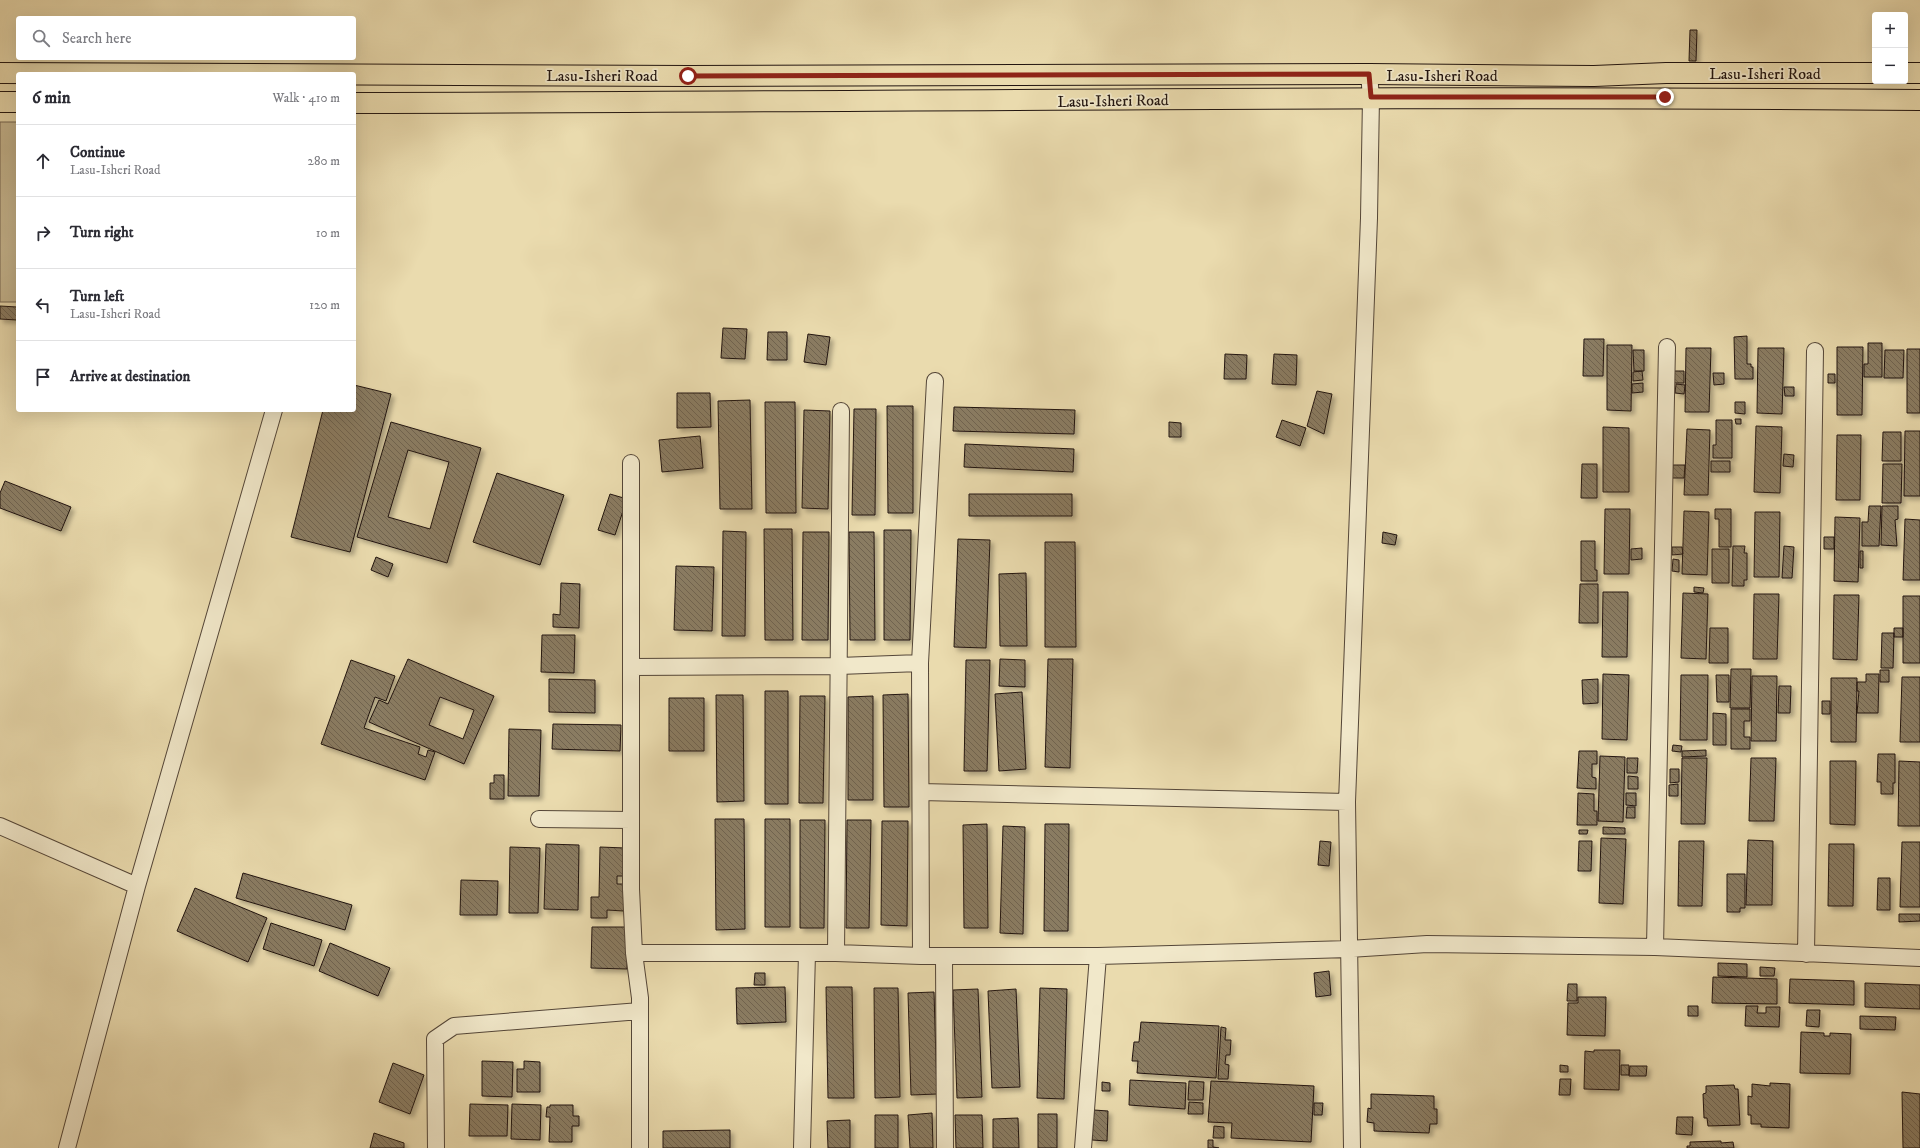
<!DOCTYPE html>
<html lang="en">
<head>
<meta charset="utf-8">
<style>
	body { margin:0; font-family:"IM FELL DW Pica",serif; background:#f7f7f7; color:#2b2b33 }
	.controls { position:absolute; right:12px; top:12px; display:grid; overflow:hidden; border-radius:4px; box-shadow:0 4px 16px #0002 }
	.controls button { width:36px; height:36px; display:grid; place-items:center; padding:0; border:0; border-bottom:1px solid #e1e1e2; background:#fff; color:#2b2b33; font:20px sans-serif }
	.stop { position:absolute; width:12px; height:12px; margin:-9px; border:3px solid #8f2418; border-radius:50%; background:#fff }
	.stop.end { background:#8f2418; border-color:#fff; box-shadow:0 1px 4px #0008 }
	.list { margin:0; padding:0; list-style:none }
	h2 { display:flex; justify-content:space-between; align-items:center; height:52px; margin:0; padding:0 16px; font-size:17px }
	h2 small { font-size:13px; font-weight:400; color:#7c7c81 }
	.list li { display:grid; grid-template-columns:26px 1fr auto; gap:12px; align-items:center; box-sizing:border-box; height:72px; padding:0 16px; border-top:1px solid #e1e1e2 }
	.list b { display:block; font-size:15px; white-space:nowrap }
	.list p { margin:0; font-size:13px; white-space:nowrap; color:#7c7c81 }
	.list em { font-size:13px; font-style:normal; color:#7c7c81 }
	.icon { flex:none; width:22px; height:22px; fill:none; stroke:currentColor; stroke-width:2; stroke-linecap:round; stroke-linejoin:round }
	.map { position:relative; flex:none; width:1920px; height:1148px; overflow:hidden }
	.search { position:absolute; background:#fff; box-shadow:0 4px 16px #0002; left:16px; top:16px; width:340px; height:44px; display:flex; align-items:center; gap:10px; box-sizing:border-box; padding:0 14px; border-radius:4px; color:#7c7c81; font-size:15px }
	.panel { position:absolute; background:#fff; box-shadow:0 4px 16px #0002; left:16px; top:72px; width:340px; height:340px; border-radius:4px }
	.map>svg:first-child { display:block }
</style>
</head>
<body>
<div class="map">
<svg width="1920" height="1148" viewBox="0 0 1920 1148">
	<defs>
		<pattern id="building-back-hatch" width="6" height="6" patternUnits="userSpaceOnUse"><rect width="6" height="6" fill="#8a7c62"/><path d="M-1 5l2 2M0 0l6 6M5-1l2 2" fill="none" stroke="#70644f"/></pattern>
		<filter id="shadow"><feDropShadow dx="3.5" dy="3.5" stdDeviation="2" flood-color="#0004"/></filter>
	</defs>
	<rect width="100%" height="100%" fill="#eadbae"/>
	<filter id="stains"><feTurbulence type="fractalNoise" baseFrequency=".005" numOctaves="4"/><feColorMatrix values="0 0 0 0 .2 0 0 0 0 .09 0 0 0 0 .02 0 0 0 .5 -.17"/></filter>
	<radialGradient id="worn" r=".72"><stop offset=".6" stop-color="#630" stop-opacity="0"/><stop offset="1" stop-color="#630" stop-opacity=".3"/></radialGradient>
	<path fill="#c8b993" stroke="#756752" d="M0,122H18V302H0Z"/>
	<path fill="url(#building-back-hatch)" stroke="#221510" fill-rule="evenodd" filter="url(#shadow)" d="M1690,30H1697L1696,61H1689Z
		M0,306L17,307V320L0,319Z
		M723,328L747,329L745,359L721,358Z
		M768,332H787V360H767Z
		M808,334L830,337L826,365L804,362Z
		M1747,336V364H1751V367H1753V379H1735L1734,337Z
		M1584,339H1604L1603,376H1583Z
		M1868,343H1882V377H1864V364H1868Z
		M1607,345H1632L1631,411L1607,410Z
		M1837,347H1863L1862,415H1837Z
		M1686,348H1711L1709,412H1685Z
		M1758,348H1784L1782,414L1757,413Z
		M1907,349H1920V413H1907Z
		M1633,350H1644V371H1634Z
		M1885,350H1904L1903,378H1884Z
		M1225,354L1247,355L1246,379H1224Z
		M1274,354L1297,355L1296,385L1272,384Z
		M1642,371L1643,380L1633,381V372Z
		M1672,371H1684V383H1672Z
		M1713,373H1724V384L1714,385Z
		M1828,374H1835V383H1828Z
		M1643,383V392L1632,393V384Z
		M1676,384L1685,385L1684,394L1675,393Z
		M354,385L391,394L350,552L291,537L323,410H354Z
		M1784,387H1794V396H1785Z
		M1317,391L1332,394L1324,434L1307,426Z
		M677,393H710L711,427L677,428Z
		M750,400L752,509H720L718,401Z
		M765,402H795L796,513H766Z
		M1735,402H1745V414L1735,413Z
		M887,406H913V513H888Z
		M954,407L1075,410L1074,434L953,431Z
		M854,409H876L875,515H852Z
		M804,410L830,411L828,509L802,508Z
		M1735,419H1741V424H1736Z
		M1282,420L1306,428L1300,446L1276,437Z
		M1716,420H1732V458H1713V445H1716Z
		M391,422L481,448L447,563L357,537ZM408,450L449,462L430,529L388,517Z
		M1169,422L1181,423V437H1169Z
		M1756,426L1782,427L1780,493L1754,492Z
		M1603,427L1629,428V492H1603Z
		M1687,429L1710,430L1708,495H1684Z
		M1905,431H1920V496H1904Z
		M1883,432H1901V461H1882Z
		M1837,435H1861L1860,500H1836Z
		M700,436L703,468L662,472L659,440Z
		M965,444L1074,449L1073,472L964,467Z
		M1784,454L1794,455L1793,467L1783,466Z
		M1711,461H1730V472H1711Z
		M1582,464H1597V498H1581Z
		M1883,464H1902L1901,503H1882Z
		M1673,465H1685L1684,478H1672Z
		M497,473L564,495L540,565L473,542Z
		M5,481L71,507L61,531L0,508V493Z
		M610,494L627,499L615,535L598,530Z
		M969,494H1072V516H969Z
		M1869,506H1881L1879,546H1862V522H1868Z
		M1882,506H1898V519L1895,520L1897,546L1881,545Z
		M1605,509H1630L1629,574H1604Z
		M1715,509H1731V547H1719V519H1715Z
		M1684,511L1709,512L1707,575L1682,574Z
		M1755,512H1780L1779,577H1754Z
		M1835,517L1860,518L1858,582L1834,581Z
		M1905,519L1920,520V580H1903Z
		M764,529H792L793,640H765Z
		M884,530H911L910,640H884Z
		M723,531L746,532L745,636H722Z
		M803,532H829L828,640H802Z
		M849,532H874L875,640H850Z
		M1383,532L1397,535L1395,545L1382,543Z
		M1824,537H1834V549H1824Z
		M958,539L990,540L986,648L954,647Z
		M1581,541H1595V570H1597V581H1581Z
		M1045,542H1075L1076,647H1045Z
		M1733,546H1745L1744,553H1747V580H1744V586H1732Z
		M1784,546L1794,547L1792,578H1782Z
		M1672,547H1682L1683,554L1672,555Z
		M1642,548V559L1631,560V549Z
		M1712,549H1729V583H1712Z
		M1860,551H1863V568H1860Z
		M376,557L393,564L388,577L371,570Z
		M1673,559L1679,560V572L1672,571Z
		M676,566L714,567L712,631L674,630Z
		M1026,573L1027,646H1000L999,574Z
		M561,583L580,584L579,628L553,627V614L560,615Z
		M1580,584H1598V623H1579Z
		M1694,587L1704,588L1703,593L1694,592Z
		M1603,592H1628L1627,657H1602Z
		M1683,593L1708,594L1706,659L1681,658Z
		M1754,594H1779L1777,659H1753Z
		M1834,595H1859L1857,660L1833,659Z
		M1903,596H1920V663H1903Z
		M1710,628H1728V663H1709Z
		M1894,628H1903V637H1894Z
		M1882,633H1894L1893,668H1881Z
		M542,635H575L574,673L541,672Z
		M408,659L494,696L464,764L369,722L379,700L388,704ZM440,697L474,710L463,739L429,725Z
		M1000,659L1025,660V687L999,686Z
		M1048,659H1073L1070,768L1045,767Z
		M351,660L395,676L386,701L375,697L364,728L420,747L418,754L426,757L428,750L435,752L425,780L321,744Z
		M966,660H990L987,771H964Z
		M1731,669H1751L1750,708H1730Z
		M1880,670H1889V682H1880Z
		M1603,674L1629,675L1627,740L1602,739Z
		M1866,674H1879L1878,713H1857L1859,691H1857V682H1866Z
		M1681,675H1708L1707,740H1680Z
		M1716,675H1729V702H1717Z
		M1752,676H1777L1776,741H1751Z
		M1902,677H1920V742H1900Z
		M1831,678H1857L1856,742H1831Z
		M549,679L595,680V713L549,712Z
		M1598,679V703L1583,704L1582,680Z
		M1779,686H1791L1790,713H1778Z
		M765,691H788V804H765Z
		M1022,692L1026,769L999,771L995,694Z
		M908,694L909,807H884L883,695Z
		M716,695H743L744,801L717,802Z
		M800,696H825L823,803H799Z
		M873,696V800H848V697Z
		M669,698H704V751H669Z
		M1822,701H1830V714H1822Z
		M1731,709H1750V721H1744V737H1750V749H1731Z
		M1713,713L1726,714V745H1713Z
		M553,724L621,725L620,751L552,749Z
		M509,729L541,730L539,796H508Z
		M1673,745L1682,746L1681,752L1672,751Z
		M1706,750V756L1682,757V751Z
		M1579,751H1597V764H1592V777L1596,778V789L1577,788Z
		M1878,754H1895V783H1893V794H1881V782H1877Z
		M1600,756L1625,757L1623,822L1598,821Z
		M1627,758H1638L1637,773H1627Z
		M1682,758H1707L1705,824H1681Z
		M1751,758H1776L1774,821H1749Z
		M1830,761H1856L1855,825L1830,824Z
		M1899,761L1920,762V826H1898Z
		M1670,769H1679V782L1670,783Z
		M494,775H504V799H490V783H494Z
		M1628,776L1638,777V789H1628Z
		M1678,784V796H1669V785Z
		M1578,793L1594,794V811H1597V825H1577Z
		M1626,793H1636V806L1626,805Z
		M1627,807H1635V818H1626Z
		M715,819H744L745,929L716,930Z
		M765,819H790V927H765Z
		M800,820H825L824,928H800Z
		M847,820H871L869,928H846Z
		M882,821H908L907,926L881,925Z
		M987,824L988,928H964L963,825Z
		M1045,824H1069L1068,931H1044Z
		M1003,826L1025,827L1023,934L1000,933Z
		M1603,827L1625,828V834H1603Z
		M1579,830H1588L1587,834H1579Z
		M1601,838L1626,839L1623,904L1599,903Z
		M1748,840L1773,841L1772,905H1746Z
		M1320,841L1331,842L1329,866L1318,865Z
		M1579,841H1592L1591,871H1578Z
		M1679,841H1704L1702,906H1678Z
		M1902,842H1920V907H1900Z
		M546,844L579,845L578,910L544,909Z
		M1829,844H1854L1853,906H1828Z
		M510,847L540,848L538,913H509Z
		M600,847L625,848V876H617V884H624V911L607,910V918H591V897H599Z
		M243,873L352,905L345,930L236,898Z
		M1727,874H1745V908H1740V912H1727Z
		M1878,878H1890V910H1877Z
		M461,880L498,881L497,915H460Z
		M195,888L267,918L248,962L177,931Z
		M1899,914H1920V921L1899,922Z
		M271,923L322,940L314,966L263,949Z
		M592,927H628L627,969L591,968Z
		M330,943L390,968L378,996L319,971Z
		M1718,963L1747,964V977L1718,976Z
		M1760,967L1775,968L1774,976H1760Z
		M1329,971L1331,995L1316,997L1314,973Z
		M755,973H765V985H754Z
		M1713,977L1777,979V1004L1712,1003Z
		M1790,979L1854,981V1005L1789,1003Z
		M1865,983L1920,985V1009L1865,1007Z
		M1568,984H1577V1001H1567Z
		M785,987L786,1022L737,1024L736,988Z
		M826,987H852L854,1098H828Z
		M874,988H898L900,1097L875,1098Z
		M1040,988L1067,989L1064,1099L1037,1098Z
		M978,989L982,1097L957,1098L953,990Z
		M1016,989L1020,1087L992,1088L988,991Z
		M934,992L937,1094L911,1095L908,993Z
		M1578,997H1606L1605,1036L1567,1035L1568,1003H1578Z
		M1688,1006H1698V1016H1688Z
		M1746,1006H1758L1757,1013H1766V1007H1780L1779,1027L1745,1026Z
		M1807,1010H1820L1819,1027L1806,1026Z
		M1860,1016L1896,1017L1895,1030L1860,1029Z
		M1141,1022L1219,1026L1216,1078L1137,1073L1138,1061H1132L1134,1042H1139Z
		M1221,1027L1226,1028L1225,1040H1231L1230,1055H1226L1225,1064L1229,1065L1228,1079H1218Z
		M1801,1032L1824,1033V1036H1830V1033L1851,1034L1850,1074L1800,1073Z
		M1594,1050H1620L1619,1090L1584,1089L1585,1051L1594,1052Z
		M482,1061L513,1062L512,1097L482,1096Z
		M524,1061L540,1062V1092H517V1069H524Z
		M393,1063L424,1075L410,1114L379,1102Z
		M1560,1065L1568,1066V1072H1560Z
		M1621,1065H1629V1075H1621Z
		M1630,1066H1647L1646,1076H1629Z
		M1560,1079H1571L1570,1095H1559Z
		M1130,1080L1186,1083L1185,1109L1129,1105Z
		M1189,1081L1204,1082L1203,1100H1188Z
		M1211,1081L1314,1086L1311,1142L1231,1138L1232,1123L1208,1122Z
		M1102,1082L1110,1083V1091H1102Z
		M1770,1083L1790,1084L1789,1128L1761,1127V1124H1751V1115H1748V1096L1752,1097V1084L1770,1086Z
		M1734,1085L1735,1089H1738L1740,1125L1708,1126L1707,1118H1704L1703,1094L1706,1093V1086Z
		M1902,1092L1920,1094V1148H1903Z
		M1371,1094L1434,1096V1109H1437V1124H1430L1429,1133L1374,1131V1123L1367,1122L1368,1108L1371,1109Z
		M1189,1102L1203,1103V1114H1188Z
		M1314,1103H1323L1322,1115H1314Z
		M470,1104L508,1105L507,1136H469Z
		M512,1104L541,1105L540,1140L511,1139Z
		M550,1105H573V1116H579V1126H572V1142H549L550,1117H546L547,1107H550Z
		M1094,1110L1108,1111L1107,1141L1092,1140Z
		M932,1113L933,1148H910L908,1115Z
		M1038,1114H1057V1148H1038Z
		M875,1115H898V1148H875Z
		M955,1115H982L983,1148H956Z
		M1677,1117H1693L1692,1135L1676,1134Z
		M1018,1118L1019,1148H993V1119Z
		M850,1120V1148H828L827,1121Z
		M1214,1126L1224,1127V1138H1213Z
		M730,1130V1148H663V1131Z
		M374,1133L404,1143V1148H370Z
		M1208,1140H1213V1147L1219,1148H1208Z
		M1721,1141V1143L1733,1142L1734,1148H1687V1146H1690V1142Z"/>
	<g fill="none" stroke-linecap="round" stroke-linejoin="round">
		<g stroke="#544638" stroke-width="18">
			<path id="minor" d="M631,463V889L634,953L640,998V1148
				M631,667L839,666L920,663
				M921,792L1347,802
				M539,819L631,820
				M0,826L137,886
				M1655,947L1667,347
				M634,953H836L921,956H1098L1349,949L1427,944L1655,947L1920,958
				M836,953L841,411
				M1806,954L1815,351
				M921,956L920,663L935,381
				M944,956L945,1148
				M67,1148L137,886L274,410
				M436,1148L435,1039L454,1026L640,1011
				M802,1148L807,953
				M1083,1148L1098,956
				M1352,1148L1347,802L1369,218L1371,97L1369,74"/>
		</g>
		<g stroke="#221510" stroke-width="22">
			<path id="major" d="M0,73L689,76L1369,74L1594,76L1666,73H1875
				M1905,73H1920
				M0,102H18
				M354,103C876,102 1398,95 1920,100"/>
		</g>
		<use href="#minor" stroke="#f1e8ca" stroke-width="16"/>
		<use href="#major" stroke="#eadbae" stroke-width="20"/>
	</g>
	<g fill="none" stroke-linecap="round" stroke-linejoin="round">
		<path stroke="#8f2418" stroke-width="5" d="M688,76L1369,74L1371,97H1665"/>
	</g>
	<g text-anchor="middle" stroke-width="3.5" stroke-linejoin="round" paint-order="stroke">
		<g font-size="16" fill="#221510" stroke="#f1e8ca">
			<text x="1765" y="79">Lasu-Isheri Road</text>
			<text x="602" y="81">Lasu-Isheri Road</text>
			<text x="1442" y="81">Lasu-Isheri Road</text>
			<text transform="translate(1113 100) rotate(-1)" y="6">Lasu-Isheri Road</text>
		</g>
	</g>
	<rect width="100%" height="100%" filter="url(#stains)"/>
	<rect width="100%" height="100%" fill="url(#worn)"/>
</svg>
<div class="controls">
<button>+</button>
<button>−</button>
</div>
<div class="stop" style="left:688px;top:76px"></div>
<div class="stop end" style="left:1665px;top:97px"></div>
<div class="search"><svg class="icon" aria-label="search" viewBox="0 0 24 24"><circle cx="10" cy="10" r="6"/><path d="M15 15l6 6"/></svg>Search here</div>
<section class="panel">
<h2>6 min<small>Walk · 410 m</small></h2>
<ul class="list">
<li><svg class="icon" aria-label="ahead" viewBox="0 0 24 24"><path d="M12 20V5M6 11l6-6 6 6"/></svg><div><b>Continue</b><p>Lasu-Isheri Road</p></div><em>280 m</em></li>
<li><svg class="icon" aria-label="right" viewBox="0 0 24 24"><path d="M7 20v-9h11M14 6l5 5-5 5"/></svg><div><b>Turn right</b></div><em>10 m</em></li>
<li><svg class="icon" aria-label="left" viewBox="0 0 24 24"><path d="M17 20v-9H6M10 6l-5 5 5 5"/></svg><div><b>Turn left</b><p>Lasu-Isheri Road</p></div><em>120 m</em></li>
<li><svg class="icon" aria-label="arrive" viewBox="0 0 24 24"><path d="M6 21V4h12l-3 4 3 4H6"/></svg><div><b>Arrive at destination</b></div></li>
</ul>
</section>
</div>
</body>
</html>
